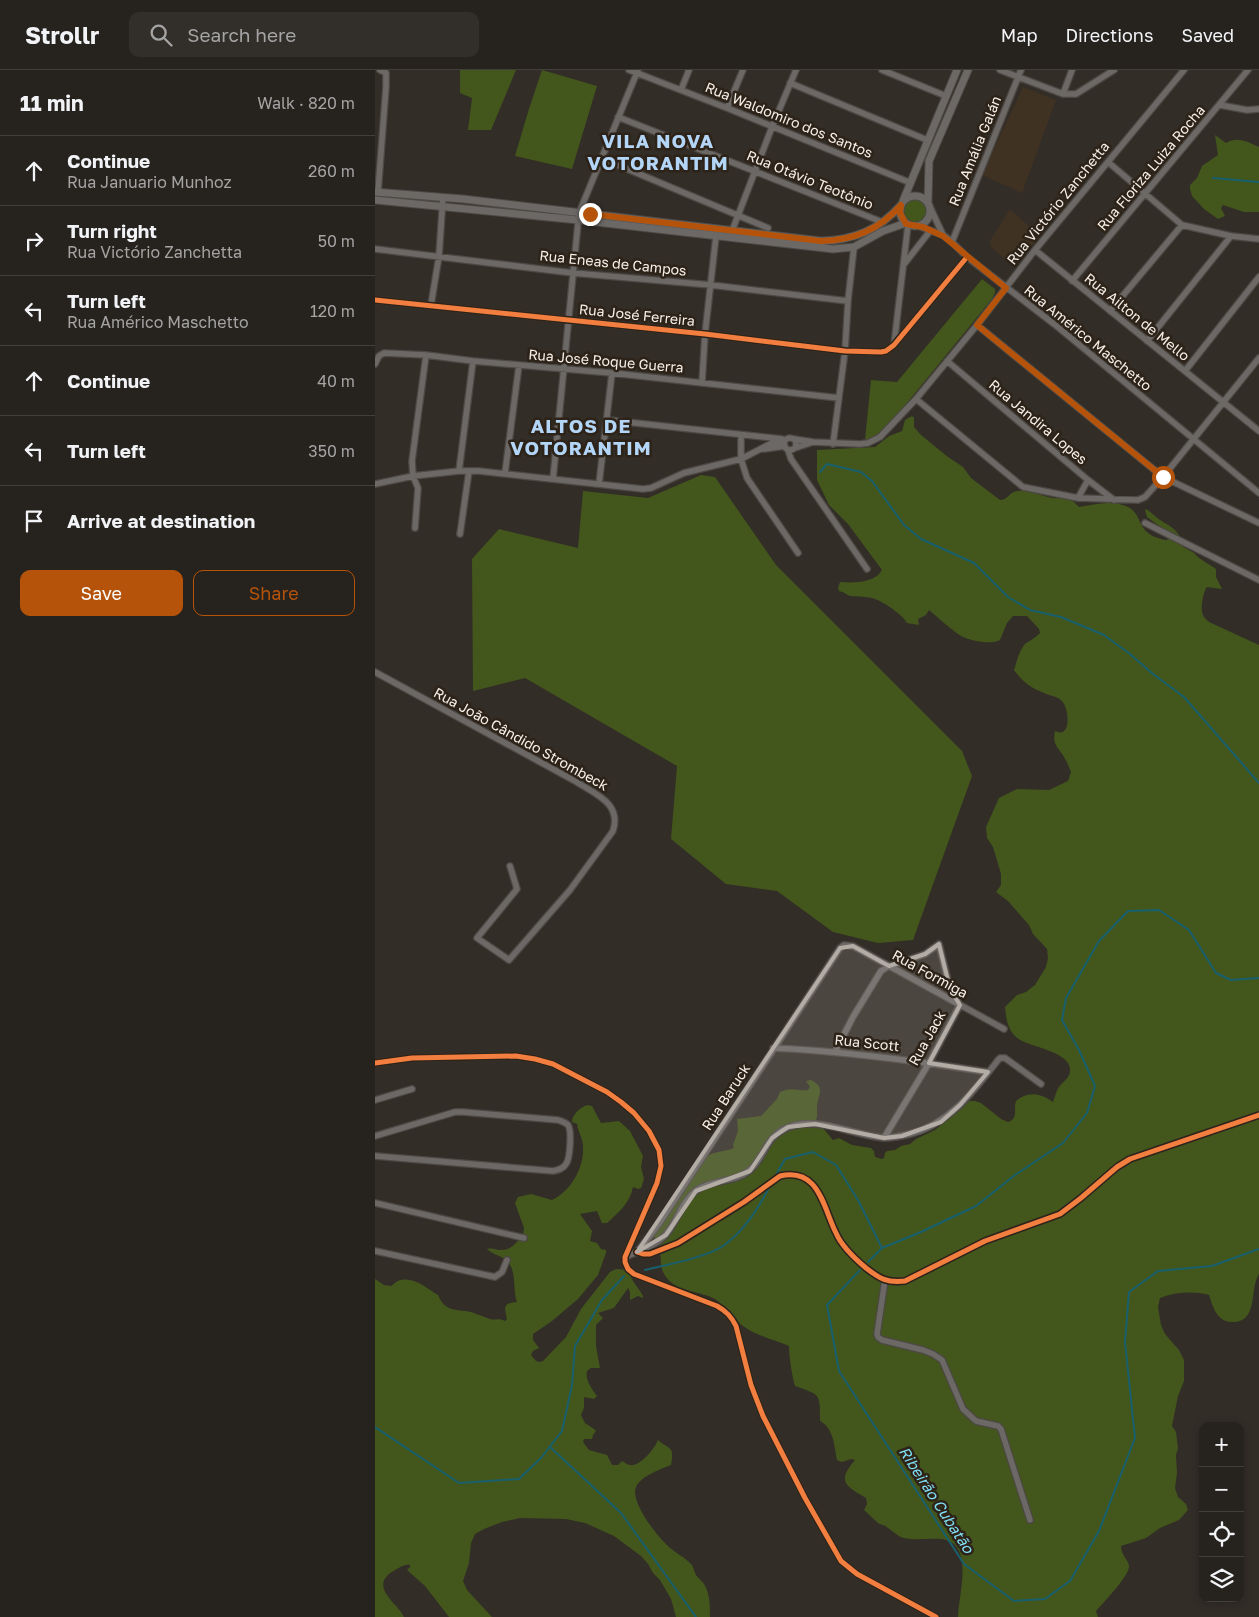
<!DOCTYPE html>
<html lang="en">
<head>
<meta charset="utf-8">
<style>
	body { margin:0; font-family:"Golos Text",sans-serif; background:#322f2a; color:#f1f3f6 }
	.controls { position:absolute; right:15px; bottom:15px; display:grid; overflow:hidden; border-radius:10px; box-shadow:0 2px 8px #0003 }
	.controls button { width:45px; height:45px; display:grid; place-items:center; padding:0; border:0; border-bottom:1px solid #423f3b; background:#26221d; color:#f1f3f6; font:25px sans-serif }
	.stop { position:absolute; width:15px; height:15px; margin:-11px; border:4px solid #b45309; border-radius:50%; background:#fff }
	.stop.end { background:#b45309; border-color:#fff; box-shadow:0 1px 5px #0008 }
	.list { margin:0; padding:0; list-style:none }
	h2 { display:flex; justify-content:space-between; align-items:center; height:65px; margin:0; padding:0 20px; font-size:21px }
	h2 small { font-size:16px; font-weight:400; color:#a4a4a4 }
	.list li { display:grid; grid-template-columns:32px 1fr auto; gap:15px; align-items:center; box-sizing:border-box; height:70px; padding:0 20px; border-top:1px solid #423f3b }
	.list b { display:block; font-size:19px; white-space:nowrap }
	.list p { margin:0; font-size:16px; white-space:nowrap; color:#a4a4a4 }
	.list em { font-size:16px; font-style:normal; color:#a4a4a4 }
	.actions { display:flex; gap:10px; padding:15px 20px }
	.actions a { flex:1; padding:11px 0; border:1px solid #b45309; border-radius:10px; text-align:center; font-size:18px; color:#b45309 }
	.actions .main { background:#b45309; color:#fff }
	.icon { flex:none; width:28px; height:28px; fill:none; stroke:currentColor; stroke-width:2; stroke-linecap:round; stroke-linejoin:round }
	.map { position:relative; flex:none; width:884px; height:1547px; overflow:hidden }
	header { display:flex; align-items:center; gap:30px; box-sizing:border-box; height:70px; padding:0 25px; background:#26221d; border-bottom:1px solid #423f3b }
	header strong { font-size:24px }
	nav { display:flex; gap:28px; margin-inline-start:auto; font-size:18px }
	.search { width:350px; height:45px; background:#322f2a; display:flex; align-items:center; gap:12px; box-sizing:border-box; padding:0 18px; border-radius:10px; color:#a4a4a4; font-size:19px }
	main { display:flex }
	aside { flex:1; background:#26221d }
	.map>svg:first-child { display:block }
</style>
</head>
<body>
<header>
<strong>Strollr</strong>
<div class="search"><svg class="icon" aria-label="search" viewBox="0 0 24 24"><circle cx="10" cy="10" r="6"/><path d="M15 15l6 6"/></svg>Search here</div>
<nav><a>Map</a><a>Directions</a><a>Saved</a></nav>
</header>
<main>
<aside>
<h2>11 min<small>Walk · 820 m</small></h2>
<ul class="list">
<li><svg class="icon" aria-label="ahead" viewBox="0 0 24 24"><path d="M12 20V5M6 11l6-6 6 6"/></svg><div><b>Continue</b><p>Rua Januario Munhoz</p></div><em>260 m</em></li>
<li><svg class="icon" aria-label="right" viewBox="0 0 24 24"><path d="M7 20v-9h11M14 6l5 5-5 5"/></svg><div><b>Turn right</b><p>Rua Victório Zanchetta</p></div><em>50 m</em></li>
<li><svg class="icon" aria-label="left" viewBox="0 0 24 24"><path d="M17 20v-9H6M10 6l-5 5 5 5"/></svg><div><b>Turn left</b><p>Rua Américo Maschetto</p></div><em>120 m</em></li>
<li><svg class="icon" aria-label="ahead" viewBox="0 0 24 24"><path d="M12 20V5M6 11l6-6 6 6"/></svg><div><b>Continue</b></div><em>40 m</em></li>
<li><svg class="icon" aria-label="left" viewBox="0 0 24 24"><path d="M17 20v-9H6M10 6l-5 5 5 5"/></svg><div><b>Turn left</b></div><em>350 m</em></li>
<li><svg class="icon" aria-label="arrive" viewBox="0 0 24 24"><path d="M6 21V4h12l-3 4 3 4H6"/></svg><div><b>Arrive at destination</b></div></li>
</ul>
<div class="actions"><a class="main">Save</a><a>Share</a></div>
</aside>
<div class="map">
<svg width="884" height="1547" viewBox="0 0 884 1547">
	<rect width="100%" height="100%" fill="#322d27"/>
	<path fill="#403223" d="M648,17L681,30L647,123L607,105Z
		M635,139L665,166L639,197L616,177L615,171Z"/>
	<path fill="#43561c" d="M85,0H141L116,60H93L97,28L85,23Z
		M167,0L222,16L197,99L140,86L153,42Z
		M840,65L851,73C863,66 873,72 884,77V142H869L848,135L846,138L850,146L843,149L829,139L817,126L815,119V115L822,108L827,96L843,85Z
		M528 140a12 12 0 1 1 24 0a12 12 0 1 1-24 0Z
		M607,209L620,219V223L617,229L523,344C513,356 505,366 490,370L496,310L522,312Z
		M537,346L539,348V357L546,365L573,387L588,397L596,408L625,430C633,430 634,422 642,421C654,419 666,426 678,428C683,429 689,427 694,427L704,437C720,434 740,429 755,438C767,446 762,459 780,467C785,468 787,470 792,470L794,467V463L772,447L770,440L771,439C775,441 777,444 780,446C793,457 805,457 807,476L819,483L824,488L841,499V507L847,519L832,517C828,522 825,539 828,545C829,548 832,550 834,552L884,575V1204C874,1219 884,1253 857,1252C842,1252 838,1237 834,1225C817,1221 801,1222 785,1228L783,1237L786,1255L790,1264L804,1280L809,1290V1311L803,1326L797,1356L801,1362L803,1378L801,1385L802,1403L800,1418L803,1427L811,1434L813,1440L804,1450L785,1458L771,1468L746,1476C746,1486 755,1491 754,1497C753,1507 729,1532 721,1541L723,1547H583C583,1527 599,1478 571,1470C559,1467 543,1471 529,1468C522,1466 519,1462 513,1458C510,1455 506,1455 503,1453C498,1449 494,1444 489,1440L492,1434L491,1428C471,1416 461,1412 480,1390L476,1389L467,1392L462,1390C459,1375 459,1359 445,1351C445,1324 446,1325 420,1316C417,1306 414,1287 414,1276C398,1269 381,1266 368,1256C357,1248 351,1236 340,1229C325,1221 302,1222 291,1207C281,1194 291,1179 277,1164L328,1089C339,1080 347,1083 359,1078L358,1075L363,1061L362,1049L386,1046L402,1029L405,1022C416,1017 421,1021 433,1020L435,1017L431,1011L436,1010C452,1018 442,1025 442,1038C442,1043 443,1045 441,1050L458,1070L464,1068L477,1075L496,1078L499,1081L500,1087L507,1089L509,1088L510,1083L512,1081L520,1080L526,1076L535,1074L541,1069L560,1060L569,1053L584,1037L595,1031H600L606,1033L626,1049L633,1052C644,1048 638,1040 641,1031C653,1021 665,1023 678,1032C680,1027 681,1021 684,1017C687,1012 694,1009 695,1002C698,980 651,978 640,966C632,958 631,947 630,937L642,925L651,922L660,915L671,897L673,888L672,879L658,864L654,855L633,831L621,822L626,815V804L618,777L612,768L611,757L624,728L642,719L674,720L693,711L696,702C694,697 692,692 689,687C683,677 677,675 680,661C697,669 694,638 687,631C682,626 675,626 669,623C655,618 648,612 639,600C642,591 644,580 651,573C656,570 660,568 665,563L664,559L652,546H638L632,553L625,570C616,575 596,571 586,566C575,559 564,548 554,540L551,545L543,549L544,555L532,553C528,545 509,532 500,529C492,526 483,527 475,526C472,525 469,522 464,521L463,518L465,512C478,513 500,513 507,500L473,454L454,435L442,410V380L500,377L514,366L527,361L530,350Z
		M326,405L340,407L401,495L587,681L597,706L538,870L503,873L458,862L402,821L351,814L296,769L302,696L150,608L98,621L97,489L124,459L203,478L208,421L273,428Z
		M212,1035L217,1036L226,1053L244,1051L255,1061L268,1086L266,1097L269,1109L266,1118L263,1119L258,1117C255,1133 244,1142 232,1153H227L222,1141L205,1144L217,1161L215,1171L222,1173L226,1179L231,1180V1183L223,1205L203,1229L177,1251L158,1264V1270L164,1278L158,1281L156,1285L161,1291L165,1292L168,1291L191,1267L206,1239L235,1202L241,1199L254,1200C256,1212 263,1216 268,1226V1228L263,1226L255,1230V1222L253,1218L239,1238L223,1243L228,1248L221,1255V1276L225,1298H216L212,1301C210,1310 217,1319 222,1326L219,1329L209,1327V1338L206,1345L210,1353L219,1359L221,1361L218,1365L217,1369H209L208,1372L214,1380L232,1385L237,1395H243L247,1391C249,1392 253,1395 255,1395C265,1397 280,1378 283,1370C294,1380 300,1375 296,1395C286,1399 266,1406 261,1417C255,1432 282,1466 293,1476C300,1483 310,1487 317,1495C319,1498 319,1502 321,1505C323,1508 327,1511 329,1514C335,1523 335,1536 335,1547H301L296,1529L285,1510L278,1503L273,1494L266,1486L239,1466L210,1453L191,1449L145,1448L127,1452L109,1459L100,1464L96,1473L94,1493L88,1511L92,1520L117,1547H74L50,1516L32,1500L35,1497V1495C28,1494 23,1499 17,1502C0,1513 11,1525 22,1537C25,1540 27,1544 29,1547H0V1209L9,1215L16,1216C19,1214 23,1210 26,1210C41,1207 52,1219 63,1225C70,1242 80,1239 96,1242C102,1244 109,1247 115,1249C122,1251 123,1247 130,1251L132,1249C129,1237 128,1233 142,1232C137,1220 143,1199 130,1189C124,1185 117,1184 112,1179C116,1178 119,1179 124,1180C136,1181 141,1173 148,1165L149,1158L140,1133L143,1127L156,1124L177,1130C196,1121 209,1098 208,1077C208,1068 203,1062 202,1054L197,1052C197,1044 205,1038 212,1035Z"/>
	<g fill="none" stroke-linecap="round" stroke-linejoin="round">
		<path stroke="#19606e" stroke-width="2" d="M838,108L884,112
			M445,402L452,394L486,402L497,411L529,455L546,469L599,493L633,527L655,540L686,547L729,565L755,584L778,604L809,627L884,713
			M402,1103L410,1089L438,1082L461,1095L483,1130L507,1178L493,1192
			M507,1178L546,1162L601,1136L640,1105L688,1073L712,1043L720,1016L704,980L687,950L691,928L724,871L753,841L784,840L814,860L841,903L856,910L884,908
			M270,1200C291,1195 332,1187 348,1176C369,1161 382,1140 394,1118
			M485,1200L452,1235L464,1301L589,1494L639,1531L670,1529L695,1511L724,1461L760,1368L750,1272L754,1222L783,1201L837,1196L884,1179
			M0,1357L84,1413L144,1409L166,1388L187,1361L197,1315L200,1276L227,1230L249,1206
			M175,1377L246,1443L321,1547"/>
		<g stroke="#4d4843" stroke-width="8">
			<path id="minor" d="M254,0L352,38L536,113
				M507,0L571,26
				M625,0L688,24H701L739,0
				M415,13L552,70
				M306,20L314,0
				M688,24L697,0
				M845,35L872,40L884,39
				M352,38L368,0
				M243,47L507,152
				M226,88L393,158
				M733,92L807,155L856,166L884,169
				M3,122L11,17V3L5,0
				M555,137L568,165
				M543,156L568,165L577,172L592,187L679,254L884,423
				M357,161L397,57L421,0
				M577,172L646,0
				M0,179L198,203L336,215L473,231
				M660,180L884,361
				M530,193L555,161
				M697,211L873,0
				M0,230L330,264L470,281L506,282L511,281L519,275L592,187
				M56,235L64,186L68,127
				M735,241L807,155
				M602,255L788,407L884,453
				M772,271L856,166
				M519,275L533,155
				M572,291L713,410L739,430
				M0,294L4,286L9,283L51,285L98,291L237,303L464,328
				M810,301L884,207
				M327,313L330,264L341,166
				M541,329L648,417L703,428L763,430L770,427L788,407L884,288
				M233,350L407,369
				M366,365V389L372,408L423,483
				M409 374a6 6 0 1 1 12 0a6 6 0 1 1-12 0Z
				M419,369L438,372L485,374L493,373L505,367L541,329L602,255L660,180L809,0
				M458,374L470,281L473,231L479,177
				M420,378L438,372
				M389,379L410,376
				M413,380L416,389L492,499
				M84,401L98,291
				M130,403L144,295
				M178,409L204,143L263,0
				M0,414L38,406L84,401H104L268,419L276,418L309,403L321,400L366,389L397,373L409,372
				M224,414L237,303
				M703,428L713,410
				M770,453L884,510
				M40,458L43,418L38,406L37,391L51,285
				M85,464L94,401
				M0,602L200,711C220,724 247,733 238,761L195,820L134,890L102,868L142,819L135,796
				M398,978C470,981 542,991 613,1002
				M460,982L478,947L506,901L512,897L550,884L564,874L575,919L585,935L554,993L509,1068
				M0,993L37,988L141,986L160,989L178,994L232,1022L246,1032L259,1043L274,1061L284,1080L286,1096L282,1113L250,1187V1192L253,1199L259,1204L342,1236C351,1241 356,1246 361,1256L376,1315L388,1346L430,1428L466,1491L482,1504L561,1547
				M0,1030L37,1019
				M0,1066L80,1042H88L183,1050C186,1051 190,1052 193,1055C197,1061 195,1089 191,1094C188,1099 183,1100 178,1101L0,1086
				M0,1133L149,1168
				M0,1181L120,1207L127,1202L132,1190
				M264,1181C271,1178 278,1176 284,1171C302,1158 304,1133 322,1120C338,1109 361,1113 375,1100C391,1087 389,1068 412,1058C430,1050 453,1055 471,1060C483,1063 496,1067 509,1068C517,1068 527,1066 535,1064C575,1054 599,1021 623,990L625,988H630L666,1014
				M262,1182L268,1184H275L303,1173L369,1132L405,1106C444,1097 448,1137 461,1163C467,1177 479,1188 491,1198C505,1209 512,1213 530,1211L610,1171L685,1144L706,1128L742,1097L755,1089L884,1045
				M250,1187L262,1182L283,1155L465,878L469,875L478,876L629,959
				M510,1210L502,1264L503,1267L507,1270L548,1280L558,1284L567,1290L588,1339L601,1351L623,1356L626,1359L655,1450"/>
		</g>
		<g stroke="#4d4843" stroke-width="9">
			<path id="tertiary" d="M0,122L88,129L446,171C479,170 504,160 526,135
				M525 141a15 15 0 1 1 30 0a15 15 0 1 1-30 0Z
				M0,130L203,150L458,179L479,177L508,161L531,153
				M528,131L582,0
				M553,132L554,91L593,0"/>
		</g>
		<use href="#minor" stroke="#6b6866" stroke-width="5.5"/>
		<use href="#tertiary" stroke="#6b6866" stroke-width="7"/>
		<g stroke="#2d2318" stroke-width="8">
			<path id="cycleway" d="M0,230L330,264L470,281L506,282L511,281L519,275L592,187
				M0,993L37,988L141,986L160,989L178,994L232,1022L246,1032L259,1043L274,1061L284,1080L286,1096L282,1113L250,1187V1192L253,1199L259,1204L342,1236C351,1241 356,1246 361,1256L376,1315L388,1346L430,1428L466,1491L482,1504L561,1547
				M262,1182L268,1184H275L303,1173L369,1132L405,1106C444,1097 448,1137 461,1163C467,1177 479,1188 491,1198C505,1209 512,1213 530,1211L610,1171L685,1144L706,1128L742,1097L755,1089L884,1045"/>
		</g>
		<use href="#cycleway" stroke="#f27e40" stroke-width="5"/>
	</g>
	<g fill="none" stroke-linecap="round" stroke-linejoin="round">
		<path stroke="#b45309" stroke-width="6" d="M215,144L446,171C479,170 504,160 526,135L525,143L531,154L548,157L568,166L631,218L602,255L788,407"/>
	</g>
	<path fill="#b2aca5" fill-opacity="0.2" stroke="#b2aca5" stroke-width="4" stroke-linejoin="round" d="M564,874L575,919L585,935L554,993L613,1002L585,1035L566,1052L527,1066L509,1068L440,1054L413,1057L397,1068L375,1101L321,1121L291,1165L262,1182L465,878L478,876L514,896L550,884Z"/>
	<g text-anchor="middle" stroke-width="5" stroke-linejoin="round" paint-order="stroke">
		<g font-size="14" fill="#f7f0e9" stroke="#2d2318">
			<text transform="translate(414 50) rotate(22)" y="5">Rua Waldomiro dos Santos</text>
			<text transform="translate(600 81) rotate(-68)" y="5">Rua Amália Galán</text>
			<text transform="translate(776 98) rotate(-50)" y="5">Rua Floriza Luiza Rocha</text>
			<text transform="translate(435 110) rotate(22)" y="5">Rua Otávio Teotônio</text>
			<text transform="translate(683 133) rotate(-51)" y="5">Rua Victório Zanchetta</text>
			<text transform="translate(238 193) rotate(6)" y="5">Rua Eneas de Campos</text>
			<text transform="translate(262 245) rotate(6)" y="5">Rua José Ferreira</text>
			<text transform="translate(762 247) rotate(39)" y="5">Rua Ailton de Mello</text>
			<text transform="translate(713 268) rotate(39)" y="5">Rua Américo Maschetto</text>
			<text transform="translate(231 291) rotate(5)" y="5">Rua José Roque Guerra</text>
			<text transform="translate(663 352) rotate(40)" y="5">Rua Jandira Lopes</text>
			<text transform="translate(146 669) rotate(29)" y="5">Rua João Cândido Strombeck</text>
			<text transform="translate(555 904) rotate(29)" y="5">Rua Formiga</text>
			<text transform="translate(552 968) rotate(-61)" y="5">Rua Jack</text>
			<text transform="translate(492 973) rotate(6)" y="5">Rua Scott</text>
			<text transform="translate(351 1027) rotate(-57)" y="5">Rua Baruck</text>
		</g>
		<g font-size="15" font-style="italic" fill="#80ddf3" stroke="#2d2318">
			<text transform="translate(561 1430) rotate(57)" y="5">Ribeirão Cubatão</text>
		</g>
		<g font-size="19" font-weight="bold" letter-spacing="1" fill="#b3d5f7" stroke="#2d2318">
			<text x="283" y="78">VILA NOVA<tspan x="283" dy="22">VOTORANTIM</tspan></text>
			<text x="206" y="363">ALTOS DE<tspan x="206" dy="22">VOTORANTIM</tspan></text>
		</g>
	</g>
</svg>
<div class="controls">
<button>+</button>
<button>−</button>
<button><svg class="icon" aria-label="locate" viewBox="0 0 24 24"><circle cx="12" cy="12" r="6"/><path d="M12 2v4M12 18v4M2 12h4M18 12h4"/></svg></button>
<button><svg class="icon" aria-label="layers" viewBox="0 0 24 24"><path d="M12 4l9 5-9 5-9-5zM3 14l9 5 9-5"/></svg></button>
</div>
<div class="stop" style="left:788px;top:407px"></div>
<div class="stop end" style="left:215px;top:144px"></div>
</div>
</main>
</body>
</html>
